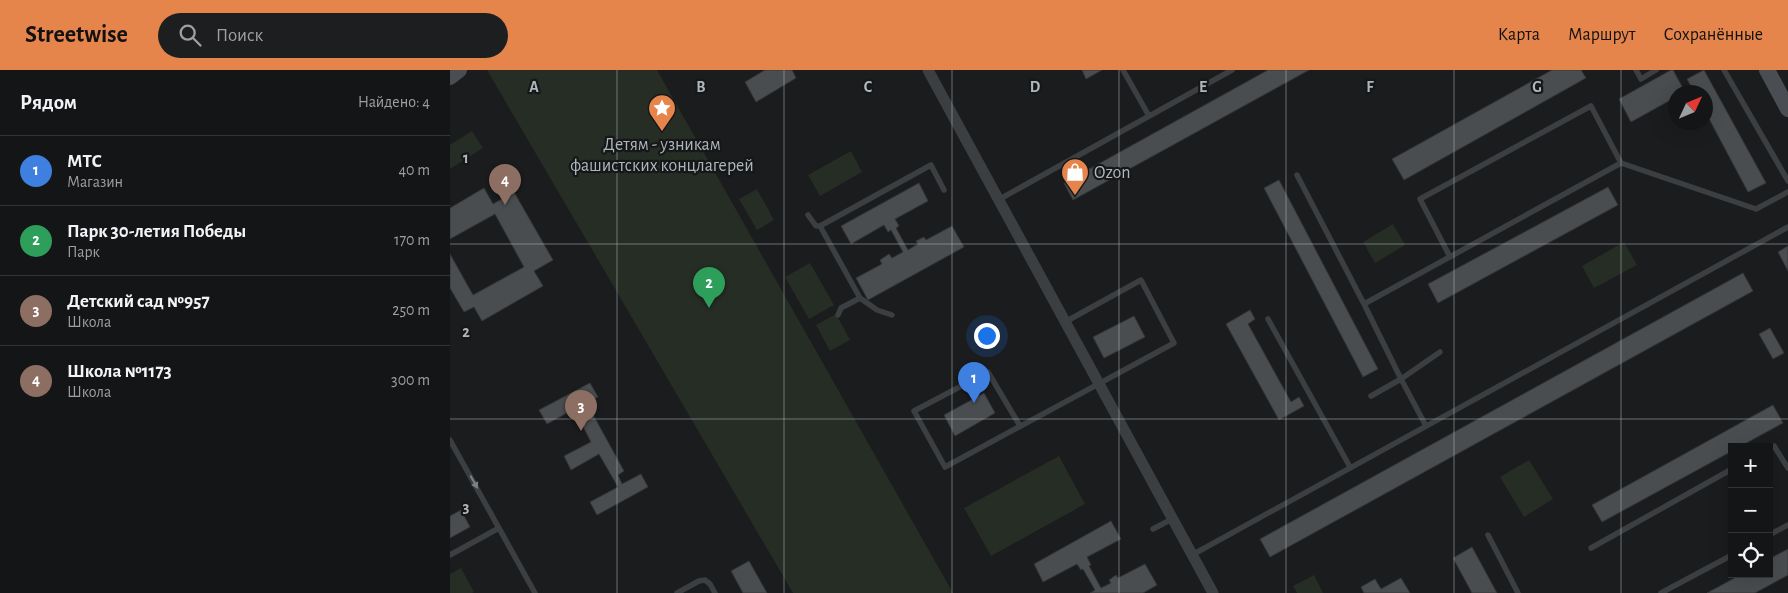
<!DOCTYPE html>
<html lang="ru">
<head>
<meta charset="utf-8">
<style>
	body { margin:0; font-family:"Alegreya Sans",sans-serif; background:#1d1e1f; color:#f1f3f6 }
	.controls { position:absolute; right:15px; bottom:15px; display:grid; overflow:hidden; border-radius:0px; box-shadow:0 5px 20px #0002 }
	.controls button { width:45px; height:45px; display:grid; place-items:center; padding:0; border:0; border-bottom:1px solid #333435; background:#141516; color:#f1f3f6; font:25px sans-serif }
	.compass { position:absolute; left:1218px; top:15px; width:45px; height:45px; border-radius:50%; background:#141516; box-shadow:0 5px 20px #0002; rotate:46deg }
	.you { position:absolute; left:536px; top:265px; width:18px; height:18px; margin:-12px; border:4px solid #fff; border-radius:50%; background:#1a73e8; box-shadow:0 0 0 8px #1a73e833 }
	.badge { display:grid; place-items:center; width:32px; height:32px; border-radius:50%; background:#e5844b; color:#fff; font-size:16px; font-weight:700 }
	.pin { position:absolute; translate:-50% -41px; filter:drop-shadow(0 1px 2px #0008) }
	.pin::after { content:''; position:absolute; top:26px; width:18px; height:15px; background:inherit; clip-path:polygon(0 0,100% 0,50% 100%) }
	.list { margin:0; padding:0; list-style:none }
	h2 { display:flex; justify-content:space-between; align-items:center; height:65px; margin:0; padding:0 20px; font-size:21px }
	h2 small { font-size:16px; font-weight:400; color:#9d9fa1 }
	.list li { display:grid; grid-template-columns:32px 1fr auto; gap:15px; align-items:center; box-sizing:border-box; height:70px; padding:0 20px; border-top:1px solid #333435 }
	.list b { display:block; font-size:19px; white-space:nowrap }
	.list p { margin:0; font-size:16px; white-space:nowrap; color:#9d9fa1 }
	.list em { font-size:16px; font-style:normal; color:#9d9fa1 }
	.icon { flex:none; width:28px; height:28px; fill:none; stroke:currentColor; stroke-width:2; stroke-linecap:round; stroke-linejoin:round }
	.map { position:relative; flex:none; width:1338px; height:523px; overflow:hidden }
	header { display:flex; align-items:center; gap:30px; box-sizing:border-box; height:70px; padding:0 25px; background:#e5844b; color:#111 }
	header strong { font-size:24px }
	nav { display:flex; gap:28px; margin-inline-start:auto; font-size:18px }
	.search { width:350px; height:45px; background:#1d1e1f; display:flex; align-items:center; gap:12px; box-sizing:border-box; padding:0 18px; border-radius:28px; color:#9d9fa1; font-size:19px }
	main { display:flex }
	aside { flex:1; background:#141516 }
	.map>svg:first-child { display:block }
</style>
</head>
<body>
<header>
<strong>Streetwise</strong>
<div class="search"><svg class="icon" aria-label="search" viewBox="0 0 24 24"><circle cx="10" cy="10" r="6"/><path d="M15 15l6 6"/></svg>Поиск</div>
<nav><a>Карта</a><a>Маршрут</a><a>Сохранённые</a></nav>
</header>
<main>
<aside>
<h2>Рядом<small>Найдено: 4</small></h2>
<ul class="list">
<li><span class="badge" style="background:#3f7fe0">1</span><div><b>МТС</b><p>Магазин</p></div><em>40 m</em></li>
<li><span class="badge" style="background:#2e9e5b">2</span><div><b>Парк 30-летия Победы</b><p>Парк</p></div><em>170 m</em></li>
<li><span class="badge" style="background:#8d6e63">3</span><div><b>Детский сад №957</b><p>Школа</p></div><em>250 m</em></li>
<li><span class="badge" style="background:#8d6e63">4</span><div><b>Школа №1173</b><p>Школа</p></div><em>300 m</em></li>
</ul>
</aside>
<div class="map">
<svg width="1338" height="523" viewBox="0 0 1338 523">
	<rect width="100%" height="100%" fill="#1b1c1d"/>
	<path fill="#262d25" d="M37,0H207L503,523H343Z
		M22,61L33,78L0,99V75Z
		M401,81L412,102L370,126L358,105Z
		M307,119L324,150L307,160L289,129Z
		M943,154L955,175L925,193L913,172Z
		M1174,172L1187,195L1144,218L1132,196Z
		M360,193L384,235L359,249L335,207Z
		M386,244L400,270L380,281L366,255Z
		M609,386L635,434L541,486L514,438Z
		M1079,390L1103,429L1074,447L1050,407Z
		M11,498L24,522L22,523H0V504Z
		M864,505L873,523H847L843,516Z"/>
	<path fill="#4a4d4f" stroke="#353639" d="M315,0H342L346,8L306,32L295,12Z
		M632,0H652L636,9Z
		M818,0H859L623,130L614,113Z
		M1102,0H1131L1136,8L954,110L942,89Z
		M1221,0H1223L1235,22H1226V27L1181,52L1169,29Z
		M1254,0L1316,113L1298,122L1256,43V22H1244L1237,9Z
		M829,110L928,299L913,307L814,118Z
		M469,113L478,131L445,149L449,156L446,158L458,180L468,174L466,171L474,167L476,170L502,156L514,177L418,230L406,208L432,194L430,190L439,184L442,188L453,182L441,160L438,162L434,155L401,174L391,156Z
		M1158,117L1168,135L988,233L978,214Z
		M34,118L43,134L64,122L103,190L84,201L93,216L32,251L24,237L14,242L0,218V184L23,225L74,197L45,144L0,169V138Z
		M1338,176V201L1328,182Z
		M1293,203L1303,221L820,487L810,469Z
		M800,240L805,249L798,254L841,332L849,327L854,336L829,350L776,254Z
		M684,246L695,267L654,288L643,267Z
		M1320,258L1334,283L1323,289L1309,264Z
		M140,313L148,327L130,337L134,345L141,341L174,401L168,405L172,414L191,404L198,417L147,445L140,432L168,417L149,384L121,400L114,386L141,372L124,339L97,354L89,340Z
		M534,323L545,343L505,366L494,345Z
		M1323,335L1333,353L1289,377H1282V381L1152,452L1142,435Z
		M11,440L20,457L0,468V446Z
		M661,451L671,469L637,487L641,495L639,496L651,518L661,513L659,510L666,505L668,508L695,494L707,515L693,523H640L645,520L633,499L631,500L627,494L593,512L584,494Z
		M1022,477L1047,523H1022L1003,488Z
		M1338,479V505L1305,523H1257L1292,504H1319V489Z
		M299,491L317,523H293L281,501Z
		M951,508L960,523H914L911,517L925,509L931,519Z"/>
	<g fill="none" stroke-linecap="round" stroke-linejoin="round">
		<path stroke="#3c3f42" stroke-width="5.5" d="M673,0L699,46
			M1186,0L1191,9L1206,0
			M1274,0L1338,111
			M847,105L914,234L1171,93
			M548,130L782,0
			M358,145L366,156H370L410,228L427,240L442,245
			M370,156L481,95L494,120
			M1000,187L970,129L1141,36L1171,93L1306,139L1338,122
			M914,234L951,309L990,282
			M388,245L391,238L410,228
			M818,249L900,397
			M921,326L951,309L976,356
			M570,356L538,302L464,341L495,397L724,273L691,210L615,252
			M0,370L85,523
			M1319,378L1324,376L1338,398
			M703,459L722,449
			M1038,465L1068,523
			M1319,465L1338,455
			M1141,478L1282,399
			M0,485L49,458
			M742,485L1338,157
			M227,523L249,511L255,510L260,514L265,523
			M1211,523L1282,485"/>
		<path stroke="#3c3f42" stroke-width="11" d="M478,0L763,523"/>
		<path stroke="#4a4e52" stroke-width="16" d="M1317,0L1338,39
			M0,7L9,0"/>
	</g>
	<defs><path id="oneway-solid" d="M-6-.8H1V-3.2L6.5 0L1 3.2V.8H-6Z" transform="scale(1.25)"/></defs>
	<use fill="#7b8085" href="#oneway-solid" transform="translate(24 412) rotate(61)"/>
	<path fill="none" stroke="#afb6bb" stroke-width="1" stroke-opacity="0.55" d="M167,0V523M334,0V523M502,0V523M669,0V523M836,0V523M1004,0V523M1171,0V523M0,174H1338M0,349H1338"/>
	<defs>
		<g id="sight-pin" transform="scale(1.4375)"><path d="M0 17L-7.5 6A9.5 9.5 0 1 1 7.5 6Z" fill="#e5844b" stroke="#161718"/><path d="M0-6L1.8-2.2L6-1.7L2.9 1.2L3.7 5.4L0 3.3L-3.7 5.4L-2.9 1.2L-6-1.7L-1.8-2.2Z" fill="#fff"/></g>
		<g id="shop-pin" transform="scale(1.4375)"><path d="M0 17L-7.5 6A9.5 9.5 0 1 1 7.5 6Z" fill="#e5844b" stroke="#161718"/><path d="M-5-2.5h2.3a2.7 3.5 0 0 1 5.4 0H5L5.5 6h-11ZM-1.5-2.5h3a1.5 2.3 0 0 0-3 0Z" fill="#fff"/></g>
	</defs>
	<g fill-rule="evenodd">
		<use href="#sight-pin" x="212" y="38"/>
		<use href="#shop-pin" x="625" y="102"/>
	</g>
	<g text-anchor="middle" stroke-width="4.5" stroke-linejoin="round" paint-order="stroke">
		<g font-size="18" fill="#afb6bb" stroke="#161718">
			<text x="212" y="80">Детям - узникам<tspan x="212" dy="21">фашистских концлагерей</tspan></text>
			<text x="644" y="108" text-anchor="start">Ozon</text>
		</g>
	</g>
	<g font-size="16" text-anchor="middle" font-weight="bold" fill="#afb6bb" stroke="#161718" stroke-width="4.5" stroke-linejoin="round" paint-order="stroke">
		<text x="84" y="22">A</text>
		<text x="251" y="22">B</text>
		<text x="418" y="22">C</text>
		<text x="585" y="22">D</text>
		<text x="753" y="22">E</text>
		<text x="920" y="22">F</text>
		<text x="1087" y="22">G</text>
		<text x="16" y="93">1</text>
		<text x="16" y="267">2</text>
		<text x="16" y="442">3</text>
	</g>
</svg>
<div class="controls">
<button>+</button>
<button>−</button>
<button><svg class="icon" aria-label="locate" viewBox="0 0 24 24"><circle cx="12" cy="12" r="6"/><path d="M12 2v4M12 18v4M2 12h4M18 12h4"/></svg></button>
</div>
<svg class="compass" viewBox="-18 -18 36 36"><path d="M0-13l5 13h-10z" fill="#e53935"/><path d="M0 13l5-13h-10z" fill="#9d9fa1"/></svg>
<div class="you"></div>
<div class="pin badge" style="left:524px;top:333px;background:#3f7fe0">1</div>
<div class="pin badge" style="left:259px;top:238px;background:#2e9e5b">2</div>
<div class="pin badge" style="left:131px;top:361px;background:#8d6e63">3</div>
<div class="pin badge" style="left:55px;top:135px;background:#8d6e63">4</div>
</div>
</main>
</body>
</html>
